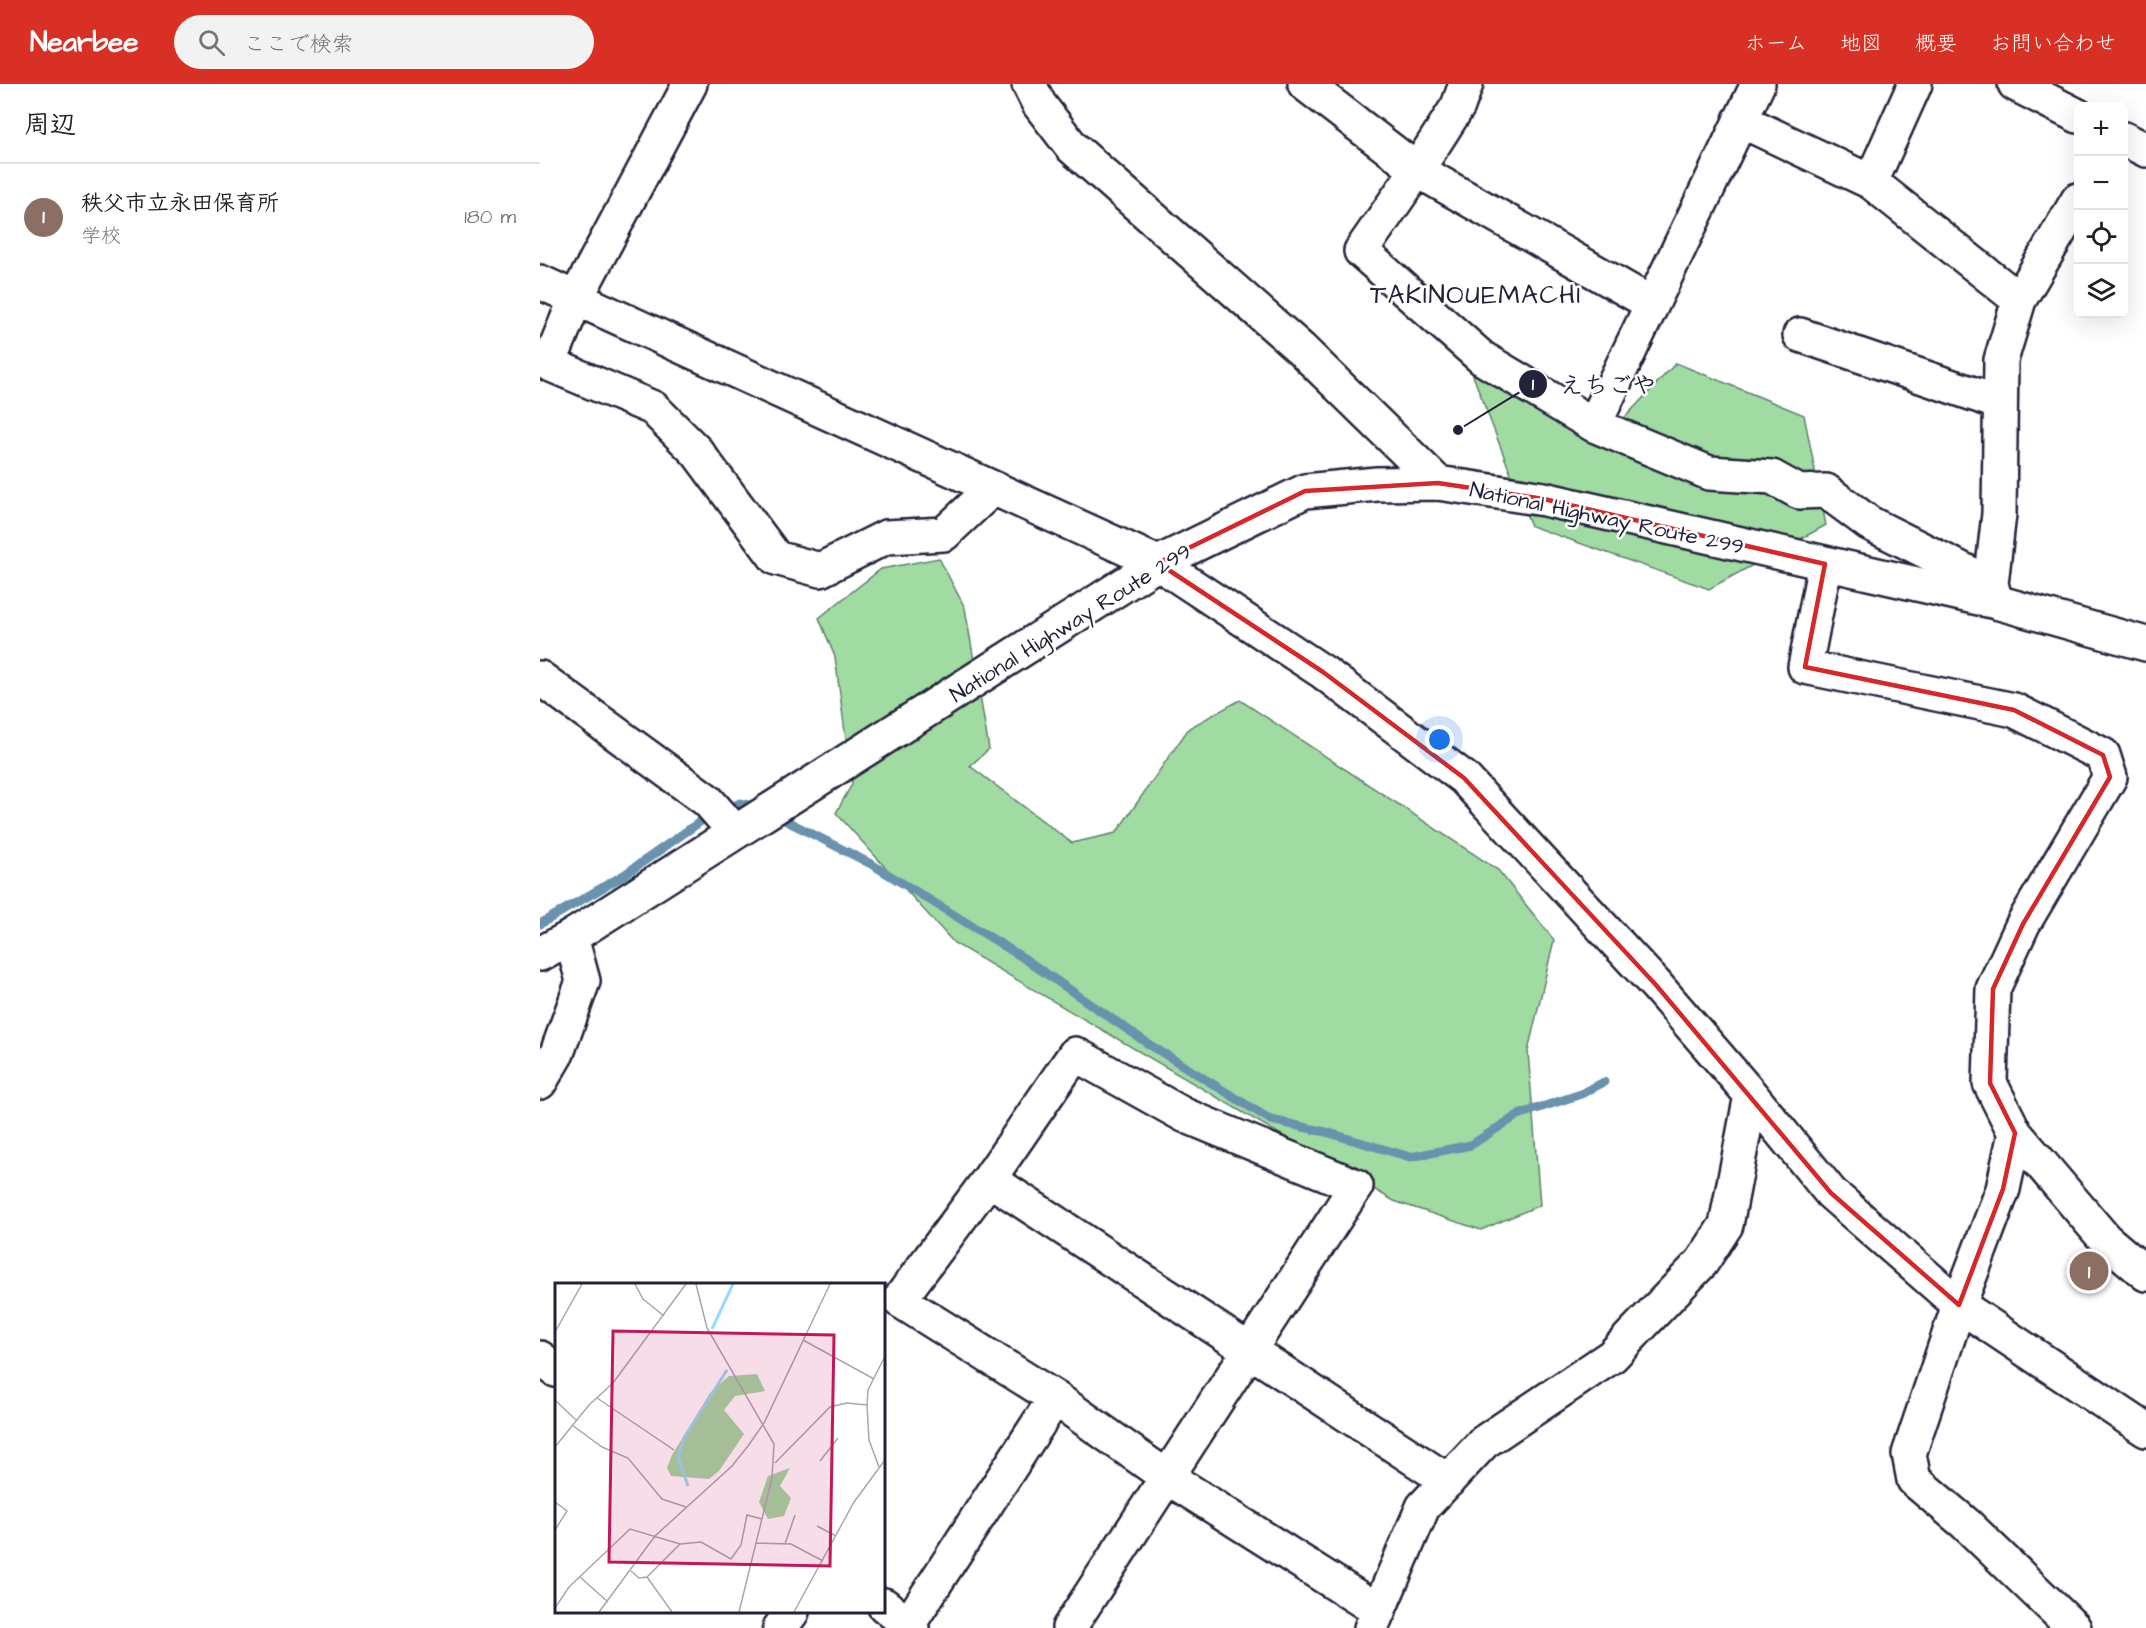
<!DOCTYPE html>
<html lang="ja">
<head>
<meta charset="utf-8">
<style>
	body { margin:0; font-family:"Architects Daughter","Klee One",sans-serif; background:#f2f2f2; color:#202124 }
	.controls { position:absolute; right:18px; top:18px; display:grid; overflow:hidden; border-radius:9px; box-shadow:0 6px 24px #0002 }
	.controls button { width:54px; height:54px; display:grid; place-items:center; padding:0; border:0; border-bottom:2px solid #e0e0e0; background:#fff; color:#202124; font:30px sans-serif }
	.you { position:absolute; left:900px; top:656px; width:21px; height:21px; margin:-15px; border:4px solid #fff; border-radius:50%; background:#1a73e8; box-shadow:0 0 0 9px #1a73e833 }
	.badge { display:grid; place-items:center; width:39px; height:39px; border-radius:50%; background:#d93025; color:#fff; font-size:20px; font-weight:700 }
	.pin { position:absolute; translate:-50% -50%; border:3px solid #fff; box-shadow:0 2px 6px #0006 }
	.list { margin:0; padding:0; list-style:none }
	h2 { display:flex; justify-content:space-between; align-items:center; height:78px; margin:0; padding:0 24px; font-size:26px }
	h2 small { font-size:20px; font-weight:400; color:#757577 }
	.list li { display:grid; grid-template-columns:39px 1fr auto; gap:18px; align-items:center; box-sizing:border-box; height:108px; padding:0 24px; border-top:2px solid #e0e0e0 }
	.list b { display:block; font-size:22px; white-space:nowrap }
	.list p { margin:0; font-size:20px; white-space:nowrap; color:#757577 }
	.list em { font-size:20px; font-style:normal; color:#757577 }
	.icon { flex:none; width:33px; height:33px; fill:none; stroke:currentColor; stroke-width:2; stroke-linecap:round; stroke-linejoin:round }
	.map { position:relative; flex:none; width:1606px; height:1544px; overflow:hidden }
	header { display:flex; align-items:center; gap:36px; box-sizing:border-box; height:84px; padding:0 30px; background:#d93025; color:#fff }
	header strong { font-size:28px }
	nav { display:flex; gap:33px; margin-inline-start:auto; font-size:21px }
	.search { width:420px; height:54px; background:#f2f2f2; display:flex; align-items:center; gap:15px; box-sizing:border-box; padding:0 21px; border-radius:33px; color:#757577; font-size:22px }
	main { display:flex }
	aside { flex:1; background:#fff }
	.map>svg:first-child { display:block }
</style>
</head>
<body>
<header>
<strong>Nearbee</strong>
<div class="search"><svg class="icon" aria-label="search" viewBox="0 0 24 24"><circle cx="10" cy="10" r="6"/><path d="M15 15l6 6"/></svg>ここで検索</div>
<nav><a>ホーム</a><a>地図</a><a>概要</a><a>お問い合わせ</a></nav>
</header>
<main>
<aside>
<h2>周辺<small></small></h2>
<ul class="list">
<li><span class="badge" style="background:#8d6e63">1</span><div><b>秩父市立永田保育所</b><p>学校</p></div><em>180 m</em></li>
</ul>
</aside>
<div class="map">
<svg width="1606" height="1544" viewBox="0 0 1606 1544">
	<rect width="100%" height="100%" fill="#fff"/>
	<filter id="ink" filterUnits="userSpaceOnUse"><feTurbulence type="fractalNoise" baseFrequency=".0167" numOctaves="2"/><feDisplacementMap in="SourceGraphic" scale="12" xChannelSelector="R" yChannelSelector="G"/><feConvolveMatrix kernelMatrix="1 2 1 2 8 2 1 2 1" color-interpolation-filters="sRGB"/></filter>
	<g filter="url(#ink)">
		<path fill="#a0dba2" stroke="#617e6e" stroke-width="1.5" d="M1136,279L1264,331L1286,441L1169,505L991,442L932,289L1058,362Z
			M399,474L425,524L449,665L430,682L532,759L576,749L649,644L700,616L958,786L1014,856L988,967L1000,1121L941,1146L854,1117L414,859L296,729L312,700L295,573L279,534L341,485Z"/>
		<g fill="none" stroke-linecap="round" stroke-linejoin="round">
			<path stroke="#6892ad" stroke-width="9" d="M185,726L200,719L217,723
				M235,731L333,781L482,873L610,961L731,1036L786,1048L870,1073L931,1061L978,1031L1041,1010L1064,998
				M0,840L84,791L164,735L172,731"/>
			<g stroke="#22223b" stroke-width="38">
				<path id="minor" d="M150,0L36,214L9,280L113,324L157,368L236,474L280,486L346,453L404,450L453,404
					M489,0L499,20L532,63L761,265L898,399
					M765,0L877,86L1112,220
					M926,0L918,22L877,86L821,167L942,274L1054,341L1169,389L1232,393L1259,408L1286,407L1329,439L1451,500
					M1475,0L1538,32
					M1200,36L1331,98L1479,216
					M1584,55L1606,66
					M1331,98L1375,0
					M0,198L618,479L783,588L924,694L1116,901L1211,1011L1291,1109L1419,1221L1606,1346
					M1260,251L1460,319
					M1054,341L1218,0
					M1285,480L1265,583L1474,626L1563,671L1570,693L1483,840L1453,905L1450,999L1475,1049L1463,1105L1419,1221L1369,1370L1374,1396L1426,1440L1534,1544
					M1456,518L1451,500L1459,430L1461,276L1479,216L1538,116
					M0,594L168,717L195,748
					M0,998L17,969L43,897L31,853
					M1475,1049L1565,1155L1606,1190
					M449,1095L908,1397
					M0,1274L16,1286
					M344,1521L372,1544
					M368,1541L515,1314
					M240,1544L252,1528
					M529,1544L816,1102L644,1031L535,970L449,1095L359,1216L515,1314L627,1393L839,1527
					M831,1544L883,1423L944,1358L1072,1272L1162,1178L1186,1141L1211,1011"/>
			</g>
			<g stroke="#22223b" stroke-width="38">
				<path id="highway" d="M0,870L31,853L618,479L765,407L837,400L898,399L1004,415L1456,518L1606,560"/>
			</g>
			<use href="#minor" stroke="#fff" stroke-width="33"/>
			<use href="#highway" stroke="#fff" stroke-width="33"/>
		</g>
	</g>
	<path fill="none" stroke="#d62828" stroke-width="4.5" stroke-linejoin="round" d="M898,399L1004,415L1285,480L1265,583L1474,626L1563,671L1570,693L1483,840L1453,905L1450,999L1475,1049L1463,1105L1419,1221L1291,1109L1116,901L924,694L783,588L618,479L765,407Z"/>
	<g text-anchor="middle" stroke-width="5" stroke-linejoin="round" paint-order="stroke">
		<g font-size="22" fill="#22223b" stroke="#fff">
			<text transform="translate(1067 433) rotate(12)" y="8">National Highway Route 299</text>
			<text transform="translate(530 538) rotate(-32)" y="8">National Highway Route 299</text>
		</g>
		<g font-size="26" letter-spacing="1.5" fill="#22223b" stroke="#fff">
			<text x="936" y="219">TAKINOUEMACHI</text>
		</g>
	</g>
	<g transform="translate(15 1199)">
		<rect width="330" height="330" fill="#fff"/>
		<path d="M202,91L210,108L180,113L169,127L189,151L164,188L154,196L116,193L112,185L117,172L155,110L174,93ZM235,185L225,203L236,215L229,233L213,236L204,219L213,193Z" fill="#a0dba2"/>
		<path fill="none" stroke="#97dcf9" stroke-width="3" d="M157,46L178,1M133,203L123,174L129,155L172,87"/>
		<path fill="none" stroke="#a7a7b1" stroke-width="1.5" d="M80,1L88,16L109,33M141,1L152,45L219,161L217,195L184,329M0,49L27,1M248,57L319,96M42,115L119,167M0,117L21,137M17,142L47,164L73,175L107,216L131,224M0,164L34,122L58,100L131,1M265,178L283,155M220,180L275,124L292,120L312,122M324,184L314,157L312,122L313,107L330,73M0,219L12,228L0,247M262,243L281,253M201,260L236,261L268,278M230,261L240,232M76,288L84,295L92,294L125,261M25,294L53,319M92,294L117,329M0,325L14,304L75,246L125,261L146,259L176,276L186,262L192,232L207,236M44,329L100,253L177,183L193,163L209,140L275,1M239,329L299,219L330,177"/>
		<path fill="#c2185b" fill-opacity="0.15" stroke="#c2185b" stroke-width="3" d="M58,48L279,52L275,283L54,279Z"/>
		<rect width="330" height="330" fill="none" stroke="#22223b" stroke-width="3"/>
	</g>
	<path fill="none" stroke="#22223b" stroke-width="2" d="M918 346L993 300"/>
	<g fill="#22223b" stroke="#fff" stroke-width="2">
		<circle cx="918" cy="346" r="6"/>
		<circle cx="993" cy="300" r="15"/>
	</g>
	<g font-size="18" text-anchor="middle" font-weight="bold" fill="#fff">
		<text x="993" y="306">1</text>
	</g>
	<g font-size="24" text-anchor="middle" font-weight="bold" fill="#22223b" stroke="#fff" stroke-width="5" stroke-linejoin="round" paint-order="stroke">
		<text x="1068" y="309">えちごや</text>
	</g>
</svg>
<div class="controls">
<button>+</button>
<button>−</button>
<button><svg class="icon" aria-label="locate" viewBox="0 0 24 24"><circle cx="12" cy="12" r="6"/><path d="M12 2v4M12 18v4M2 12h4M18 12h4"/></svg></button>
<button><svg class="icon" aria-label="layers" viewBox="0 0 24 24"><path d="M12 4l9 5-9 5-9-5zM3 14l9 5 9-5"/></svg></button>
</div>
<div class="you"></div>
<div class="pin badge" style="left:1549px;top:1187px;background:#8d6e63">1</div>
</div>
</main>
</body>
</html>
